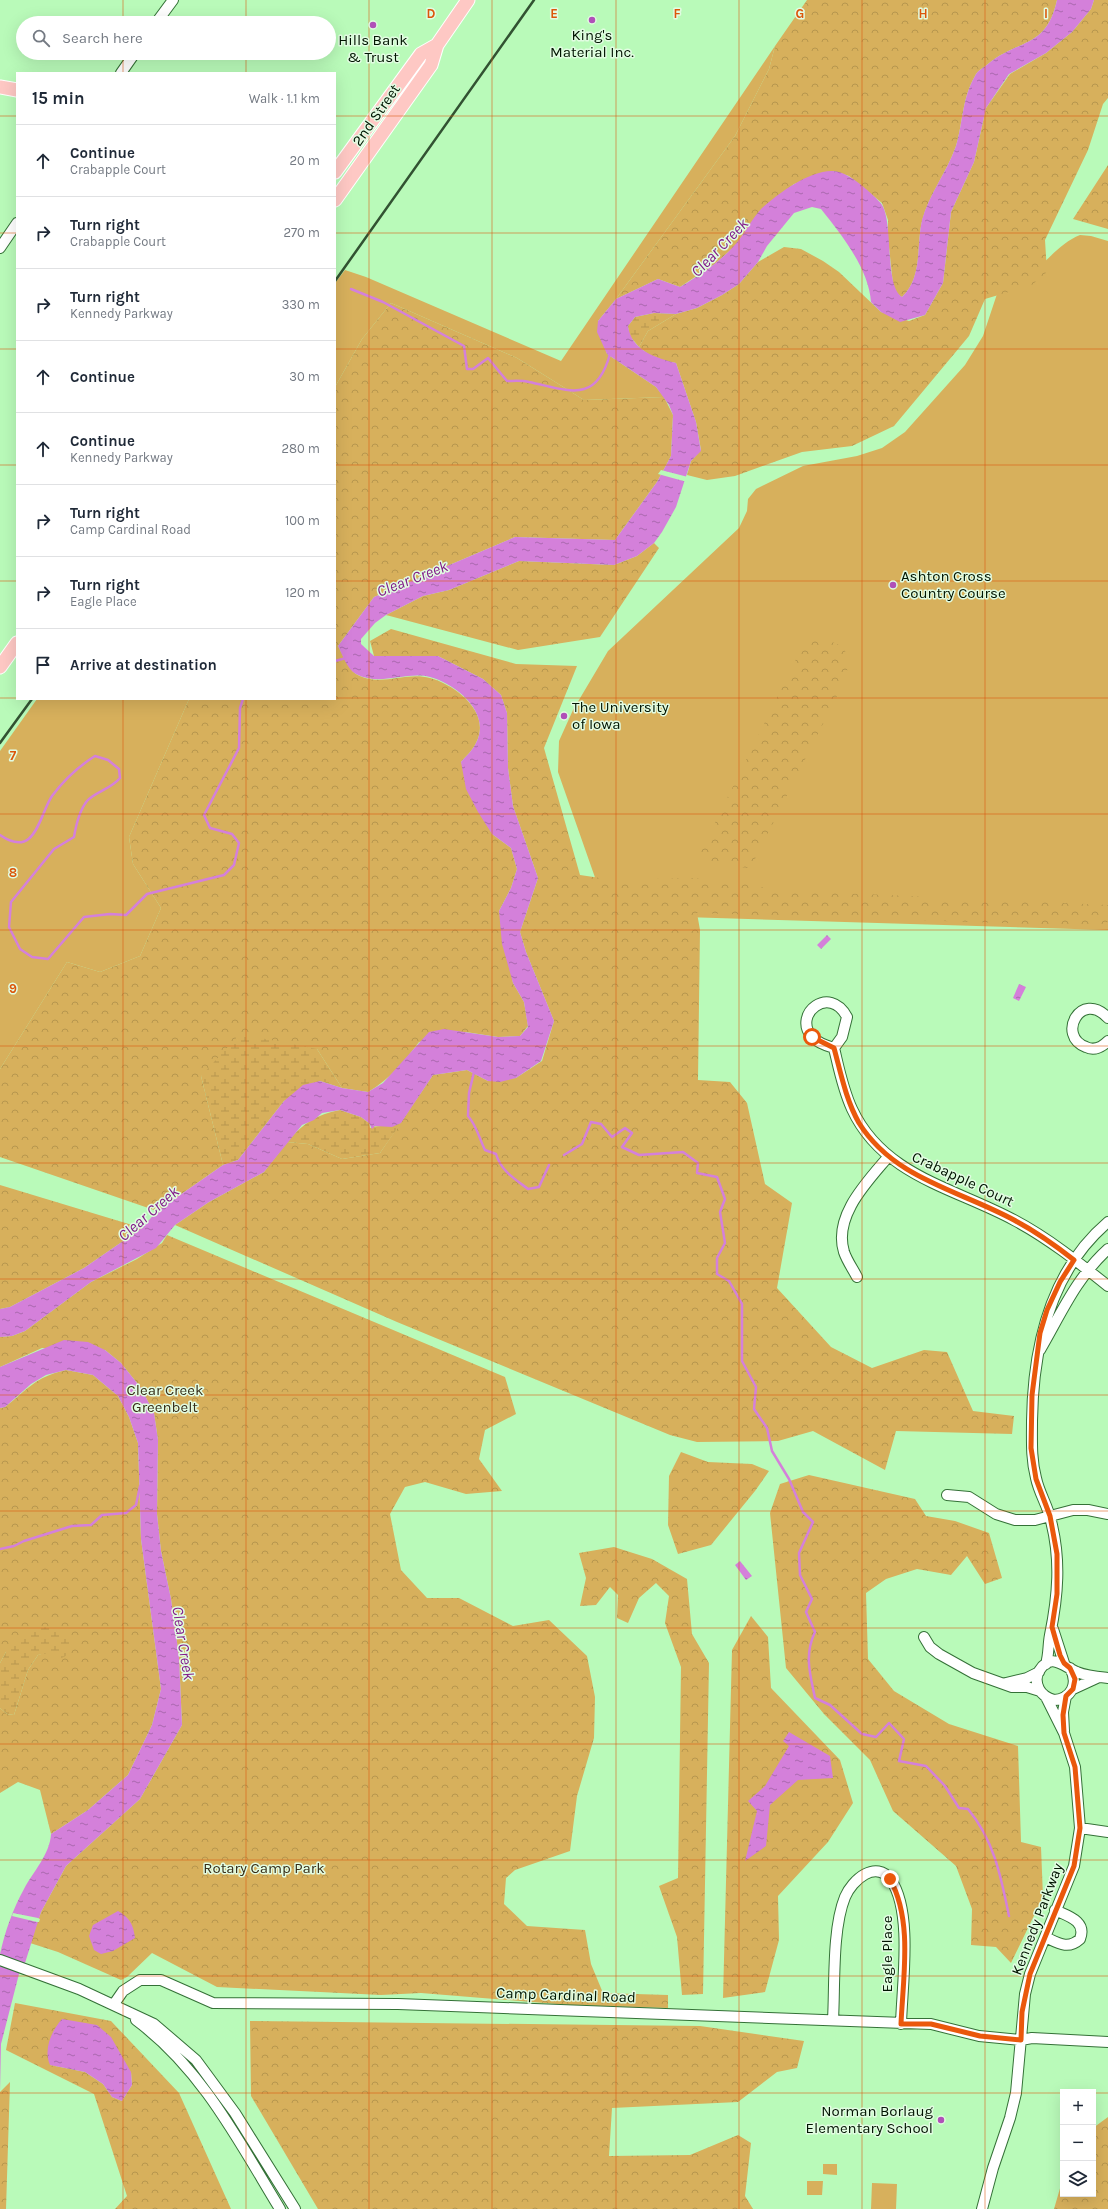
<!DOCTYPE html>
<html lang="en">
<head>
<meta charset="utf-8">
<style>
	body { margin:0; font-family:Karla,sans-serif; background:#f2f2f3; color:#1f2937 }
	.controls { position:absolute; right:12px; bottom:12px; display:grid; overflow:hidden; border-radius:0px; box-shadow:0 4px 16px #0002 }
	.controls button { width:36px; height:36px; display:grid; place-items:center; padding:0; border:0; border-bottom:1px solid #e0e1e3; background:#fff; color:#1f2937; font:20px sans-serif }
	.stop { position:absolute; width:12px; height:12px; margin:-9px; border:3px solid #ea580c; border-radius:50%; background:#fff }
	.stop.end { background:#ea580c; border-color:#fff; box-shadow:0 1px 4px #0008 }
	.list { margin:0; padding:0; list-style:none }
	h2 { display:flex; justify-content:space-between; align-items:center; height:52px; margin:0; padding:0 16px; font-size:17px }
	h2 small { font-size:13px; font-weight:400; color:#747a83 }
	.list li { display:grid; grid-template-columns:26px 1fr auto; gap:12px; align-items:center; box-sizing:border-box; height:72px; padding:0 16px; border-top:1px solid #e0e1e3 }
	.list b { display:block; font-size:15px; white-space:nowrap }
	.list p { margin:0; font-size:13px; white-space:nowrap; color:#747a83 }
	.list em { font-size:13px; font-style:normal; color:#747a83 }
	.icon { flex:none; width:22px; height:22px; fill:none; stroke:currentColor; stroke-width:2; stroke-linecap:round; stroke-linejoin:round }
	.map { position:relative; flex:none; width:1108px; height:2209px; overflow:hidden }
	.search { position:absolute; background:#fff; box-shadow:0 4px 16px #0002; left:16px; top:16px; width:320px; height:44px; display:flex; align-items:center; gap:10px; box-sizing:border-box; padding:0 14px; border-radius:22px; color:#747a83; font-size:15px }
	.panel { position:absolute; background:#fff; box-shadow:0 4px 16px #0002; left:16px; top:72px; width:320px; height:628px; border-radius:0px }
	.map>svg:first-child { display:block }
</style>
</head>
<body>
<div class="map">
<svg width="1108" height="2209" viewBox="0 0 1108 2209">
	<defs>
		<pattern id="forest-crowns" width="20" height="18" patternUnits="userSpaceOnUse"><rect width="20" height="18" fill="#d7b05c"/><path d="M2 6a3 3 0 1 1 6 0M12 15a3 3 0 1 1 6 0" fill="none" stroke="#b7964e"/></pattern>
		<pattern id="wetland-marsh" width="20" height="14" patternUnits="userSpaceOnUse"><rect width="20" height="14" fill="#d7b05c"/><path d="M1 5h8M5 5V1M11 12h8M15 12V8" fill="none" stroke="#b7964e"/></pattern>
		<pattern id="water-ripples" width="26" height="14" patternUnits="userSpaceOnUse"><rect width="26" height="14" fill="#d480da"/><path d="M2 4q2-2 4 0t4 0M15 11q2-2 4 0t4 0" fill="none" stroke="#aa68ae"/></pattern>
	</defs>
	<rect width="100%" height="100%" fill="#b9fab9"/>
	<path fill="#d7b05c" d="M775,46L769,69L735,136L616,299L598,321L607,354L656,387L664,397L584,400L517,358L391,303L362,339L335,387V283L345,270L366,277L561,361Z
		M1080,235L1091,236L1108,241V930L684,917L605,906L558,772L559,741L573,710L608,651L739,528L747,511L748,499L756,489L803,466L857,456L882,448L905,432L965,365L983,336L997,294C1009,287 1022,280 1034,271C1049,259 1062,242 1080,235Z
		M37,699H189L129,837L133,864L161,908L140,956L100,972L67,962L0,1069V751Z
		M823,2164H837V2175L823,2174Z
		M807,2181H823L822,2195H807Z
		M872,2183L897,2184L896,2209H871Z"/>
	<path fill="url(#forest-crowns)" fill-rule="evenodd" d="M807,0H1057C1046,49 1020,38 988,64C983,68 977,71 975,76C962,98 963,123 956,146C947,172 929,194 922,221C916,247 923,277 902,297L897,294L893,284L888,238V220L882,203L849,176L834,171L794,184L762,209L735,246L716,263L680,287L658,279L616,299L735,136L769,69L775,46Z
		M1094,0H1108V98L1103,104L1088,150L1045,240L1047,272L1032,285L985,299L969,336L894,426L852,446L802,452L735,476L707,480L687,475L691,461L701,450L696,422L676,363L653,358L639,347L648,331L676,314L697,308L722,295L739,284L758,262L784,247L801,249L823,261L839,272L881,312L909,321L925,315L943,283L951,212L974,162L986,108L1010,74L1046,53L1072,32L1091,9Z
		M1108,165V229L1073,219Z
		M391,303L517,358L584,400L664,397L673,415L671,456L657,482L615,540L515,537L374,597L338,646C342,653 348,669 356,674C380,688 405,671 430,678C456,685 492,713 476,743C473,750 466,756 461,762L492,834L511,848L517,869L511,888L499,911L513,983L524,1002L528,1026L520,1036L498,1037L466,1032L419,1042C404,1062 390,1079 368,1092L342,1088L317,1049L201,1076L223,1165L157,1211L0,1157V1069L67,962L100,972L140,956L161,908L133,864L129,837L189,699H335V387L362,339Z
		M654,543L659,548L600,637L518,650L386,615L423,596L449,590L519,561L614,565L637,556Z
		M391,629L516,664L577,666L544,748L580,875L614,880L691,878L730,881L778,890L1108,905V922L1096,926L697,913L700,930L698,1080L730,1082L747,1103L765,1184L792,1203L777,1288L831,1347L872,1368L924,1350L947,1352L973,1411L1014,1416L1012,1434L896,1431L885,1470L813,1431L778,1441L697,1442L670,1435L397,1322L175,1225L209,1202L264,1172L287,1142L308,1144L342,1159L380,1153L433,1075L467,1070L488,1081L516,1078L542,1061L554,1021L526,952L520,932L538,878L513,806L508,768L507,713L501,695L483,679L438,656H374L370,641Z
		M811,639C842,641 854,648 845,680L753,863L748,868L700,862L698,857L803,645Z
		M0,1185L142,1228L84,1268L10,1307L0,1309Z
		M167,1235L505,1377L516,1414L485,1430L479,1459L502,1491L466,1494L425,1482L405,1487L390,1514L401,1570L427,1598H459L513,1626L549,1620L587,1656L595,1697L594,1738L577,1796L570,1851L515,1870L506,1878L504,1904L527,1926L585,1930L591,1964L603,1993L668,1995V2008L569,2005L421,1993L381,1995L217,1987L152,1953L127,1977L121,1980L58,1952L30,1943L41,1912L66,1866L140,1799L182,1725L179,1657L171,1599L161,1551L157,1514L158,1440L154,1413L141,1388L121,1363L105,1350L42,1348L0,1367V1337L12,1336L25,1331L91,1282L137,1259L162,1243Z
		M66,1370L93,1375L118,1396L129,1417L138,1443L141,1539L161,1689L152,1725L128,1775L88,1810L51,1834L40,1790L18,1782L0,1793V1708L7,1714L14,1715L28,1670L38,1655L71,1645L6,1652L0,1663V1408L5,1407C30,1388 33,1378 66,1370Z
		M681,1452L708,1462L752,1464L769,1471L755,1491L711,1545L678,1554L668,1525L669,1476Z
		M809,1475L915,1499L926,1516L955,1521L989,1533L1002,1578L985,1584L967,1556L951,1575L917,1569L886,1579L866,1593L868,1659L894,1691L949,1724L1018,1746L1021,1842L1041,1847L1043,1897L1011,1963L996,1947L971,1945L972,1909L956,1866L893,1811L870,1760L824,1714L786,1668L770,1513L780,1484Z
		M614,1547L652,1559L687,1579L692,1634L709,1663L703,1994L682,1995L677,1937L659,1886L678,1878L681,1667L665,1623L669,1596L656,1583L639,1598L628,1623L617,1618L618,1595L610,1587L596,1605L580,1606L586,1578L579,1553Z
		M751,1616L768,1637L771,1688L840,1760L853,1803L828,1842L778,1896L779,1940L765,1992L723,1998L732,1650Z
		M15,2003L111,2021L179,2093L231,2209H115L127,2196L94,2094L6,2050ZM50,2065L131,2072L132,2085L122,2101L112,2097L103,2084L85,2072Z
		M250,2021L700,2026L804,2041L797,2068L777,2072L738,2102L612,2108L609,2156L690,2155L738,2135L751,2143L745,2196L753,2209H318L251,2096Z
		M10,2082L6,2209H0V2092Z
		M1108,2117V2209H1054L1063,2178V2194H1093V2128Z"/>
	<path fill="url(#wetland-marsh)" d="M654,313L676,314L648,331L639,347L629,335L628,326L635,317Z
		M240,1034L317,1049L342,1088L320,1081L284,1101L238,1160L223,1165L201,1076Z
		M340,1110L361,1117L369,1123L370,1128C380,1124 390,1128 401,1123L380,1153L342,1159L308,1144L287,1142C303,1124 315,1115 340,1110Z
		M47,1627L61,1631L71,1645L69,1654L60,1659L49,1653L38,1655L28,1670L14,1715L7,1714L0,1708V1663L6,1652L26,1631Z"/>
	<path fill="url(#water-ripples)" d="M1057,0H1094L1091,9L1072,32L1046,53L1009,74L986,108L974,162L951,212L943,283L925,315L900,322L881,312L871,302C869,269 841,234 821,209L812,207L794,213L767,246L758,262L739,284L722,295L697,308L676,314L654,313L635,317L628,326C631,350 656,358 676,363L696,422L701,451L691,461L676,507L662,532L654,543L637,556L614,565L519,561L449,590L423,596L386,615L375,623L361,639V644L374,656H438L483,679L501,695L507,713L508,768L513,806L538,878L520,932L526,952L554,1021L541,1061L516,1078L500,1082L488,1081L467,1070L433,1075L401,1123L392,1127L375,1126L372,1129L369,1123L361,1117L340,1110L322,1113L314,1120L302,1125L264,1172L209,1202L175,1225L156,1248L91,1282L25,1331L12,1336L0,1337V1309L10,1307L84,1268L142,1228L157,1211L223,1165L238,1160L284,1101L303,1085L320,1081L342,1088L368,1092L383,1083L429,1032L444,1029L498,1037L520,1036L528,1027L524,1002L513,983L502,944L499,911L511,888L517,869L511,848L492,834L478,812L466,789L461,762C466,756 473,750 476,743C492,713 456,684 430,677C405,671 380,687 356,674C347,669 342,654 338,646L374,597L515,537L615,540L657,482L671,456L673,415L669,405L656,387L607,354L597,332L598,321L616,299L658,279L680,287C700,275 717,264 733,247C744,236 751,219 762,208C779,193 810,170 833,171C844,172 852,178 860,184C864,187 881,202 882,205C894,225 884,285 902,297C923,277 916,246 922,220C929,194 947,172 956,146C963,123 962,98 975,76C977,71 983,68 988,64C1020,38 1046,49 1057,0Z
		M827,935L831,939L821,949L817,945Z
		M1019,984L1026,987L1019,1001L1013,998Z
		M64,1340L88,1342L105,1350L121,1363L141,1388L154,1413L158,1440L157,1514L161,1551L171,1599L179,1657L182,1725L140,1799L66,1866L41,1912L25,1963L19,1974L1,2044L0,2092V1954C5,1931 13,1909 24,1889C33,1872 50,1854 51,1834L88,1810L128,1775L152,1725L161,1689L141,1539L138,1443L129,1417L118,1396L93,1375L66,1370L46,1375L31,1384L5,1407L0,1408V1367Z
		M740,1561L752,1576L746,1580L735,1565Z
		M789,1732L830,1756L833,1778L798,1780L770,1805L766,1846L745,1861L757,1811L748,1801L765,1786L789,1746L783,1741Z
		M118,1911C130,1918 133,1924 135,1938L113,1951L101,1954L94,1950L89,1936L93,1925Z
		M62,2019L97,2025L111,2037L131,2072L132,2085L122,2101L112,2097L103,2084L85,2072L50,2065C43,2049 52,2030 62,2019Z"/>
	<path fill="#b9fab9" d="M661,470L688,477L687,482L658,474Z
		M13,1913L38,1918L40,1919L39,1922H37L12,1916Z"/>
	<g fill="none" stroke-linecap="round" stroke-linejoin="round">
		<path stroke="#d480da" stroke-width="2.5" d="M351,289L383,302L464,346L467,369H473L488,358L507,381C514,381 522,380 529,382C568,390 596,405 610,354
			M335,661L346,658
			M0,835C36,860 39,815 52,796C64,780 79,766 95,756L108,760L119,769L120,778C111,789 95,792 87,801C79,811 76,825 74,837L54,849L11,902L9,927L20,949L32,957L48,959L84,917L110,914L126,915L147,894L224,875L234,865L239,843L232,834L210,828L204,815L239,748L240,708L243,699
			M474,1072L469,1093L468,1116C477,1126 479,1138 485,1150L496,1154C501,1171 515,1179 528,1189L539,1187L549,1165
			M564,1155L582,1144L591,1122L601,1124L612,1137L625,1128L632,1133L622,1147L639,1155L683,1152L698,1163L697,1173L717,1177L725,1199L720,1212L725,1243L717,1258V1274L729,1281L742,1304V1361L756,1387L754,1409L767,1428L772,1451L789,1479L803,1512L813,1522L799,1553L800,1575L812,1599L806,1612L815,1632C804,1655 810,1674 815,1698L830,1705L862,1734L876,1737L889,1723L904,1739L899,1761L926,1766L945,1786L959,1808L968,1809C994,1840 1001,1877 1009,1916
			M0,1549L14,1546L24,1541L72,1526L91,1525L102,1515L126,1513L136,1505L140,1486"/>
		<g stroke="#347137" stroke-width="12">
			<path id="minor" d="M156,23L173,0
				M121,73L135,53
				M0,248L17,223
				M1108,1018C1081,989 1056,1036 1086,1047C1094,1051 1102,1047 1108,1041
				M834,1048C827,1046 817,1042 812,1037C792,1014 830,984 847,1017L842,1037L834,1048C839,1069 843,1090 852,1109C883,1176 955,1188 1014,1220C1048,1238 1078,1262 1108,1286
				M857,1277C853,1269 847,1261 844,1252C833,1216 867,1182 888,1157
				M1040,1350C1061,1314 1076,1278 1108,1249
				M947,1495L969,1497L996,1514L1015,1520H1035L1073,1510H1088L1108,1514
				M1053,1629L1064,1663
				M924,1637L930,1647L939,1654L973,1673L1012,1687H1027L1040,1691
				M1046,1664C1049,1654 1048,1645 1050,1635C1058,1596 1061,1560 1051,1521C1048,1506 1039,1493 1036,1478C1031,1459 1032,1441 1032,1421C1033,1348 1049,1272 1108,1222
				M1070,1668C1079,1684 1071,1699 1054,1700C1047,1698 1042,1695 1039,1689C1036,1683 1036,1676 1039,1671C1051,1651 1064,1667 1077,1672C1086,1676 1098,1677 1108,1678
				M1006,1683L1027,1678L1039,1672
				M1073,1689L1099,1677
				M1064,1731L1063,1712L1066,1696
				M1080,1828L1108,1832
				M1045,1937C1058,1943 1068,1950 1080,1939C1087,1921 1068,1916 1055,1910
				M0,1960L79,1989L154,2024L196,2060L235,2113L295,2209
				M114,2004L123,1991L140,1980H161L213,2003L398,2004L931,2024L979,2036L1021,2040L1032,2038L1108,2042
				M136,2020C202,2069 238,2140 280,2209
				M833,2020C835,1985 832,1929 845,1897C852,1880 876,1859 891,1880C913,1912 902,1985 901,2024
				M982,2209L993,2168L1010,2118L1016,2093L1025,1994L1030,1974L1074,1866L1080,1828L1075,1767L1064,1733L1046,1697"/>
		</g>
		<g stroke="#fff" stroke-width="15">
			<path id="major" d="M0,87L17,90
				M335,172L421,54L437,45
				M335,200L431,65L437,45L468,0
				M0,667L17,643"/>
		</g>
		<use href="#minor" stroke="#fff" stroke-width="10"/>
		<use href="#major" stroke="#fec8c4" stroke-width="13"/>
		<path stroke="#325232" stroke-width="2.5" d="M335,281L534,0
			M0,743L32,699"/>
	</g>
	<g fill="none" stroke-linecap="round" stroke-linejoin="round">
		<path stroke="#ea580c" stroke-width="5" d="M812,1037L834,1048C841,1074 846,1100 859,1123C894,1179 959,1190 1014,1220C1035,1231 1055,1245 1074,1260L1060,1282L1047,1310L1040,1333L1032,1395L1031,1448L1036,1479L1050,1516L1057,1554V1594L1052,1627L1060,1655L1064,1663L1070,1668L1075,1679L1073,1689L1066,1696L1063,1715L1064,1733L1075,1767L1080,1828L1074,1866L1030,1974L1022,2012L1021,2040L980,2036L931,2024H901C903,1977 913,1921 890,1879"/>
	</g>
	<path fill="none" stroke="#dc560b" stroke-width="1" stroke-opacity="0.55" d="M123,0V23M246,0V23M369,0V2209M492,0V2209M616,0V2209M739,0V2209M862,0V2209M985,0V2209M123,53V73M246,53V73M0,116H17M335,116H1108M0,233H17M335,233H1108M0,349H17M335,349H1108M0,465H17M335,465H1108M0,581H17M335,581H1108M0,698H17M335,698H1108M123,699V2209M246,699V2209M0,814H1108M0,930H1108M0,1046H1108M0,1163H1108M0,1279H1108M0,1395H1108M0,1511H1108M0,1628H1108M0,1744H1108M0,1860H1108M0,1976H1108M0,2093H1063M1093,2093H1108"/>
	<g fill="#b050b8" stroke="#e2fce2" stroke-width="1.5">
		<circle cx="592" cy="20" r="4"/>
		<circle cx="373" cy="25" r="4"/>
		<circle cx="893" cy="585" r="4"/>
		<circle cx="564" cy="716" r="4"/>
		<circle cx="941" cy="2120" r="4"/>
	</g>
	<g text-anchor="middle" stroke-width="3" stroke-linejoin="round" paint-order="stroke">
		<g font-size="15" fill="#001401" stroke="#e2fce2">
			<text x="592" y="40">King's<tspan x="592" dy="17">Material Inc.</tspan></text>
			<text x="373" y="45">Hills Bank<tspan x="373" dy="17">&amp; Trust</tspan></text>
			<text x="901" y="581" text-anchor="start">Ashton Cross<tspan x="901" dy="17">Country Course</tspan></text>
			<text x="572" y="712" text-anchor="start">The University<tspan x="572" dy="17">of Iowa</tspan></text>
			<text x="933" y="2116" text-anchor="end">Norman Borlaug<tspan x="933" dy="17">Elementary School</tspan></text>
		</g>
		<g font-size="15" fill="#001401" stroke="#e2fce2">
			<text transform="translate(376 115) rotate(-55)" y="5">2nd Street</text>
			<text transform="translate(963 1179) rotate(25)" y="5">Crabapple Court</text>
			<text transform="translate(1037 1919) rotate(-69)" y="5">Kennedy Parkway</text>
			<text transform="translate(887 1954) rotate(-90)" y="5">Eagle Place</text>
			<text transform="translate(566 1995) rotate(2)" y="5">Camp Cardinal Road</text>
		</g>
		<g font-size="15" fill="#362c17" stroke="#e2fce2">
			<text x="165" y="1395">Clear Creek<tspan x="165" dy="17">Greenbelt</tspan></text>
			<text x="264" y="1873">Rotary Camp Park</text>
		</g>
		<g font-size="16" font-style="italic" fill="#821b8a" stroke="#e2fce2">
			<text transform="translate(719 247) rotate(-46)" y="6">Clear Creek</text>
			<text transform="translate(412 578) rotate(-21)" y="6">Clear Creek</text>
			<text transform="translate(148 1213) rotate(-41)" y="6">Clear Creek</text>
			<text transform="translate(184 1643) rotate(81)" y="6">Clear Creek</text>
		</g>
	</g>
	<g font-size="13" text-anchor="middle" font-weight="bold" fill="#dc560b" stroke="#e2fce2" stroke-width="3" stroke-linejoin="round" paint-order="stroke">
		<text x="431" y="18">D</text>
		<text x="554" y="18">E</text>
		<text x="677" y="18">F</text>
		<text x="800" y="18">G</text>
		<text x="923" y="18">H</text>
		<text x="1046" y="18">I</text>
		<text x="13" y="760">7</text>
		<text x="13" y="877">8</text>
		<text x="13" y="993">9</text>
	</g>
</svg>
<div class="controls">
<button>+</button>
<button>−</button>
<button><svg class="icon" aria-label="layers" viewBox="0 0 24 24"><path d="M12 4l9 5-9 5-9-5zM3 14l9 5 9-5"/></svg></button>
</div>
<div class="stop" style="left:812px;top:1037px"></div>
<div class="stop end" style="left:890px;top:1879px"></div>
<div class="search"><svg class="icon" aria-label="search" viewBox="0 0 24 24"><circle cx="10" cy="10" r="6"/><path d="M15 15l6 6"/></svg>Search here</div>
<section class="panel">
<h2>15 min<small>Walk · 1.1 km</small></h2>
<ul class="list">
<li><svg class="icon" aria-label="ahead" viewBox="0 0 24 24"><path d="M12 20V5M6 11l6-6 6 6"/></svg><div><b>Continue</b><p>Crabapple Court</p></div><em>20 m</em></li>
<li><svg class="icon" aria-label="right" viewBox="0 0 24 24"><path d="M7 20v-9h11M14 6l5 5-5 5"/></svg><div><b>Turn right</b><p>Crabapple Court</p></div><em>270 m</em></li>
<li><svg class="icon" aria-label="right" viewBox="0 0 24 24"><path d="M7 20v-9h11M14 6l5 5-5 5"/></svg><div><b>Turn right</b><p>Kennedy Parkway</p></div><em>330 m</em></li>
<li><svg class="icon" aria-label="ahead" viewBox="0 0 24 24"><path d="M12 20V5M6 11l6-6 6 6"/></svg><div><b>Continue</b></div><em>30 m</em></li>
<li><svg class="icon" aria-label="ahead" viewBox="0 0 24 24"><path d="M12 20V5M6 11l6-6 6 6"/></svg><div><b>Continue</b><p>Kennedy Parkway</p></div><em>280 m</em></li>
<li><svg class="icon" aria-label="right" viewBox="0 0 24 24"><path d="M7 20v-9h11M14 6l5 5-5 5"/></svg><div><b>Turn right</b><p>Camp Cardinal Road</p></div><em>100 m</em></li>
<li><svg class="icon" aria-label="right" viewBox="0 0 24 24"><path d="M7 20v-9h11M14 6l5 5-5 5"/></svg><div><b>Turn right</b><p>Eagle Place</p></div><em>120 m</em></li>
<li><svg class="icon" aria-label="arrive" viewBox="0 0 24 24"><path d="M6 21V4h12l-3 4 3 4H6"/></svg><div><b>Arrive at destination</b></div></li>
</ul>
</section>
</div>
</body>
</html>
